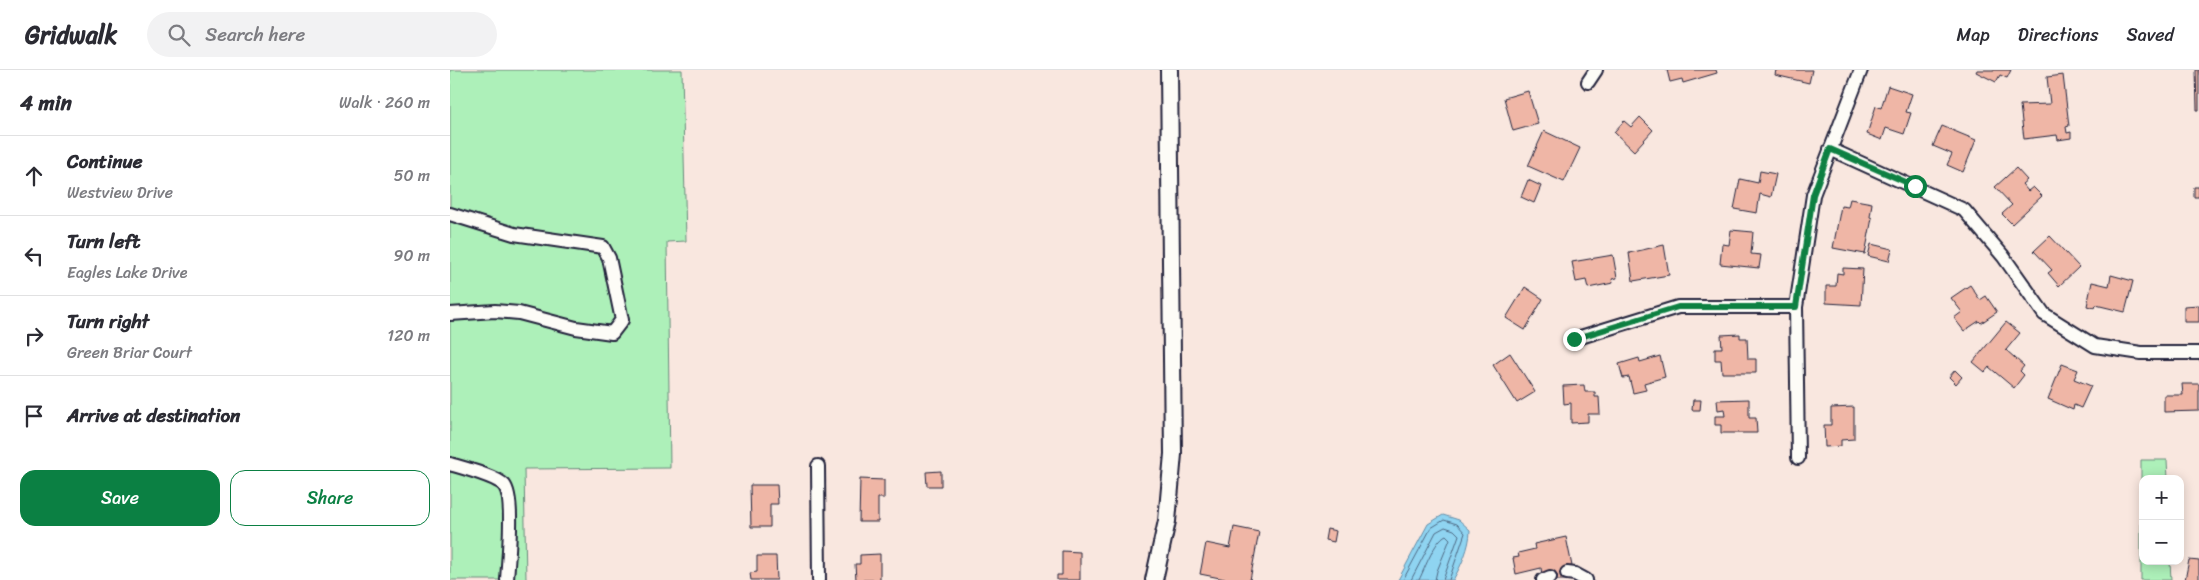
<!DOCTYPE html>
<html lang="en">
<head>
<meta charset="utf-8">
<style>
	body { margin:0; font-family:Sriracha,sans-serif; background:#f2f2f3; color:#2b2b33 }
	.controls { position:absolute; right:15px; bottom:15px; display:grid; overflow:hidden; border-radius:10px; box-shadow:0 2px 12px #0003 }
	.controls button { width:45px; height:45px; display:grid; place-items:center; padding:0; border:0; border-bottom:1px solid #e1e1e2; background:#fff; color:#2b2b33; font:25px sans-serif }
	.stop { position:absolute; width:15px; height:15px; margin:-11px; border:4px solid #0b8043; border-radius:50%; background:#fff }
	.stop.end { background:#0b8043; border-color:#fff; box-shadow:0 1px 5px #0008 }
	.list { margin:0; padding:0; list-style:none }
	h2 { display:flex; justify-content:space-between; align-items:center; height:65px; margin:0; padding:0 20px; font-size:21px }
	h2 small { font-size:16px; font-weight:400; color:#7c7c81 }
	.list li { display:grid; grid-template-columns:32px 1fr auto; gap:15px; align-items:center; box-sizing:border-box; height:80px; padding:0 20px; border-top:1px solid #e1e1e2 }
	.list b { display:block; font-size:19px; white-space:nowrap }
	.list p { margin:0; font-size:16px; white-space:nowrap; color:#7c7c81 }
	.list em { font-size:16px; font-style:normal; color:#7c7c81 }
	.actions { display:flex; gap:10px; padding:15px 20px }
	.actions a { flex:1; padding:11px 0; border:1px solid #0b8043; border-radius:15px; text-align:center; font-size:18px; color:#0b8043 }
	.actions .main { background:#0b8043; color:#fff }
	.icon { flex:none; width:28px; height:28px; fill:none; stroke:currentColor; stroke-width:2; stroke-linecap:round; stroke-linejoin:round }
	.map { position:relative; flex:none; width:1749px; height:510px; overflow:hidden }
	header { display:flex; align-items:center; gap:30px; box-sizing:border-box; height:70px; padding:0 25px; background:#fff; border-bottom:1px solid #e1e1e2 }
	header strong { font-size:24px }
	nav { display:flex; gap:28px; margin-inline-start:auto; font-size:18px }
	.search { width:350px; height:45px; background:#f2f2f3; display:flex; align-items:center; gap:12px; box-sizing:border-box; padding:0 18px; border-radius:28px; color:#7c7c81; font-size:19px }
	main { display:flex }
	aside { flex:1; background:#fff }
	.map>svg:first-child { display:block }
</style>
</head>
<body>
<header>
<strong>Gridwalk</strong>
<div class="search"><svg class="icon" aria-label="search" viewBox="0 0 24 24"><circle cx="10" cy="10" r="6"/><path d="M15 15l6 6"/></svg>Search here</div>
<nav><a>Map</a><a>Directions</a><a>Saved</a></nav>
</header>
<main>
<aside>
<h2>4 min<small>Walk · 260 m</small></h2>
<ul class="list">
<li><svg class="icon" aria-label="ahead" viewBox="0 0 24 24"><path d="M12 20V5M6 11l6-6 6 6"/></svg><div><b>Continue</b><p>Westview Drive</p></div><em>50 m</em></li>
<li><svg class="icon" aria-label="left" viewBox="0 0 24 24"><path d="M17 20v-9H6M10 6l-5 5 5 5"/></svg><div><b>Turn left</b><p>Eagles Lake Drive</p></div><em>90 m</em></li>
<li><svg class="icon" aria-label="right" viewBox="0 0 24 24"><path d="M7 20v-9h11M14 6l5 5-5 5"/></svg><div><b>Turn right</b><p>Green Briar Court</p></div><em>120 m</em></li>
<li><svg class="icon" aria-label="arrive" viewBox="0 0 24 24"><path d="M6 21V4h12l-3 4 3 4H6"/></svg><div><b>Arrive at destination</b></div></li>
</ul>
<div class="actions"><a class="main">Save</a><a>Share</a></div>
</aside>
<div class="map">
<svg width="1749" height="510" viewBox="0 0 1749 510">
	<rect width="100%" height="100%" fill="#f9e7df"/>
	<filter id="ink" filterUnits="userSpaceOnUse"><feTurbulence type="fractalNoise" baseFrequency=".02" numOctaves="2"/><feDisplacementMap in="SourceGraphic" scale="10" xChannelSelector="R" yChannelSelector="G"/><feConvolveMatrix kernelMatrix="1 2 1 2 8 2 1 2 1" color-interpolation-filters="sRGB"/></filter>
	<g filter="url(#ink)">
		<path fill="#adf0b9" stroke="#68897a" d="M0,0H232L236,171L217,172L220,398L74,399L76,510H0Z
			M1691,390H1717L1718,409H1693V491H1720L1721,510H1691Z"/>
		<path fill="#8fd4f1" stroke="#638da8" d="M993,445L1009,450L1020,460C1020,477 1011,496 1003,510H948L978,454Z"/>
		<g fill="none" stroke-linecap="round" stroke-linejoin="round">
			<path stroke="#4e6984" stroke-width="1" d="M953,510L981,458L994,450L1007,454L1015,463L999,510
				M961,510L986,462L995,457L1004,460L1009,465L993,510
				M969,510C975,498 985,470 996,465L1000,469L987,501L985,510"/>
		</g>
		<path fill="#efb6a6" stroke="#22223b" d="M1217,0H1266L1267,3L1233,13L1232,9L1220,12Z
			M1326,0H1362L1359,13L1325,5Z
			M1527,0H1561L1557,8L1550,5L1546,12L1526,2Z
			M1746,0H1749V40H1747Z
			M1613,5L1619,56L1616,57L1617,63L1621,62V68L1608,70L1607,65L1574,69L1570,35L1600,34L1597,7Z
			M1438,16L1462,24L1456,42L1461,43L1454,64L1436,58L1432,70L1417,64L1426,36L1431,38Z
			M1078,21L1088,54L1063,61L1054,28Z
			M1190,47L1203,60L1184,81L1164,62L1174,51L1181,57Z
			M1492,56L1526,70L1513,102L1497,95L1502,84L1483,76Z
			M1094,61L1130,78L1114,112L1078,96Z
			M1566,98L1577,110L1572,114L1578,121L1583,117L1592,126L1562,154L1552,144L1562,135L1545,117Z
			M1310,101L1326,104L1321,127L1310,124L1307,143L1284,139L1290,109L1308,113Z
			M1078,110L1091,116L1084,133L1071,127Z
			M1744,117H1749V127H1744Z
			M1400,129L1422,133L1420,147L1422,148L1415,184L1383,178L1391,136L1398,137Z
			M1281,160L1303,162L1301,184L1311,185L1309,198L1270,194L1272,174L1279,175Z
			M1600,166L1629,197L1609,216L1598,203L1602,200L1584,181Z
			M1421,174L1442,179L1439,191L1418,186Z
			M1214,175L1219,205L1183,211L1179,183Z
			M1163,185L1167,208L1162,209L1163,213L1138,218L1136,210L1126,212L1122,192Z
			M1393,198L1413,199L1411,235L1376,233V216H1386L1387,203L1393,204Z
			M1661,205L1683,211L1675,242L1646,235L1645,238L1637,236L1642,212L1659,216Z
			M1520,215L1530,230L1536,226L1547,242L1531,253L1529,251L1514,261L1504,248L1512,242L1501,228Z
			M1075,217L1093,229L1075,260L1056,248Z
			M1749,235V252H1734V236Z
			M1556,252L1570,263L1556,280L1574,296L1570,301L1574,305L1564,318L1539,297L1535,302L1523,292Z
			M1290,264V268H1297L1298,289H1306V303H1272L1271,290H1265V278H1272L1271,265Z
			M1060,283L1085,322L1067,333L1043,295Z
			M1210,286L1215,307L1194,313L1196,320L1183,323L1179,307L1173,308L1169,294L1189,288L1190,292Z
			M1612,294L1628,300L1624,309L1641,316L1631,338L1624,335L1623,340L1598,329Z
			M1505,300L1512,307L1506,314L1499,307Z
			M1732,314H1749V341L1714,342V325H1733Z
			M1134,315L1135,322H1145V327H1149L1150,344H1138V352L1121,353V333L1114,334L1113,316Z
			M1299,329V348H1306L1307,363H1271V355H1265V346H1275L1274,339L1268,340L1267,330Z
			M1243,330H1251L1250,340H1242Z
			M1404,337V369L1391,370V376L1375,377L1374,355H1381V338Z
			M491,401V416H477L476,402Z
			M410,409L434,410V428H428V452H409Z
			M300,415H327L328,434H320V457H301Z
			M784,457L809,462L800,510H780L750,504L756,473L780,478Z
			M877,459L886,461L884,472L875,470Z
			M1116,467L1122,496L1115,497L1118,510H1101L1092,505L1091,498L1066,504L1063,488L1069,487L1068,483L1085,479L1084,474Z
			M612,481L630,482V510H607V505H612Z
			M430,484V510H406L405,494H410V485Z
			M307,486H326L327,510H301L300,503L307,502Z
			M1739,490L1749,491V510H1735Z"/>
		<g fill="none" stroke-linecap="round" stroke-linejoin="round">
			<g stroke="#22223b" stroke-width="16">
				<path id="minor" d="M1138,12L1146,0
					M1380,79L1514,140L1553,186L1594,244L1645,276L1691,283H1749
					M0,144L64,164L153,177L159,188L172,250L162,263L126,258L69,243L45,241L0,244
					M1124,269L1228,237H1346
					M1348,388L1346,237L1363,125L1411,0
					M0,394C13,398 45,406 54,415C65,428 58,491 57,510
					M368,396L369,510
					M1117,503L1125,504L1136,510
					M1093,510L1100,507"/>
			</g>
			<g stroke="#22223b" stroke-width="20">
				<path id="major" d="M704,510L717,451L723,384L719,0"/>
			</g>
			<use href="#minor" stroke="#fdfcf7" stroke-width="12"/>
			<use href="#major" stroke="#fdfcf7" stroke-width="16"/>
		</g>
	</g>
	<g fill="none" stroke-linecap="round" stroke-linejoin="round" filter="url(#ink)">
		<path stroke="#0b8043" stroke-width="6" d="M1124,269L1228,237H1346L1363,125L1380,79L1465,116"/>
	</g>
</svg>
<div class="controls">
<button>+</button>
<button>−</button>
</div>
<div class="stop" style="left:1465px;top:116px"></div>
<div class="stop end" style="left:1124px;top:269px"></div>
</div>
</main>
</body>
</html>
